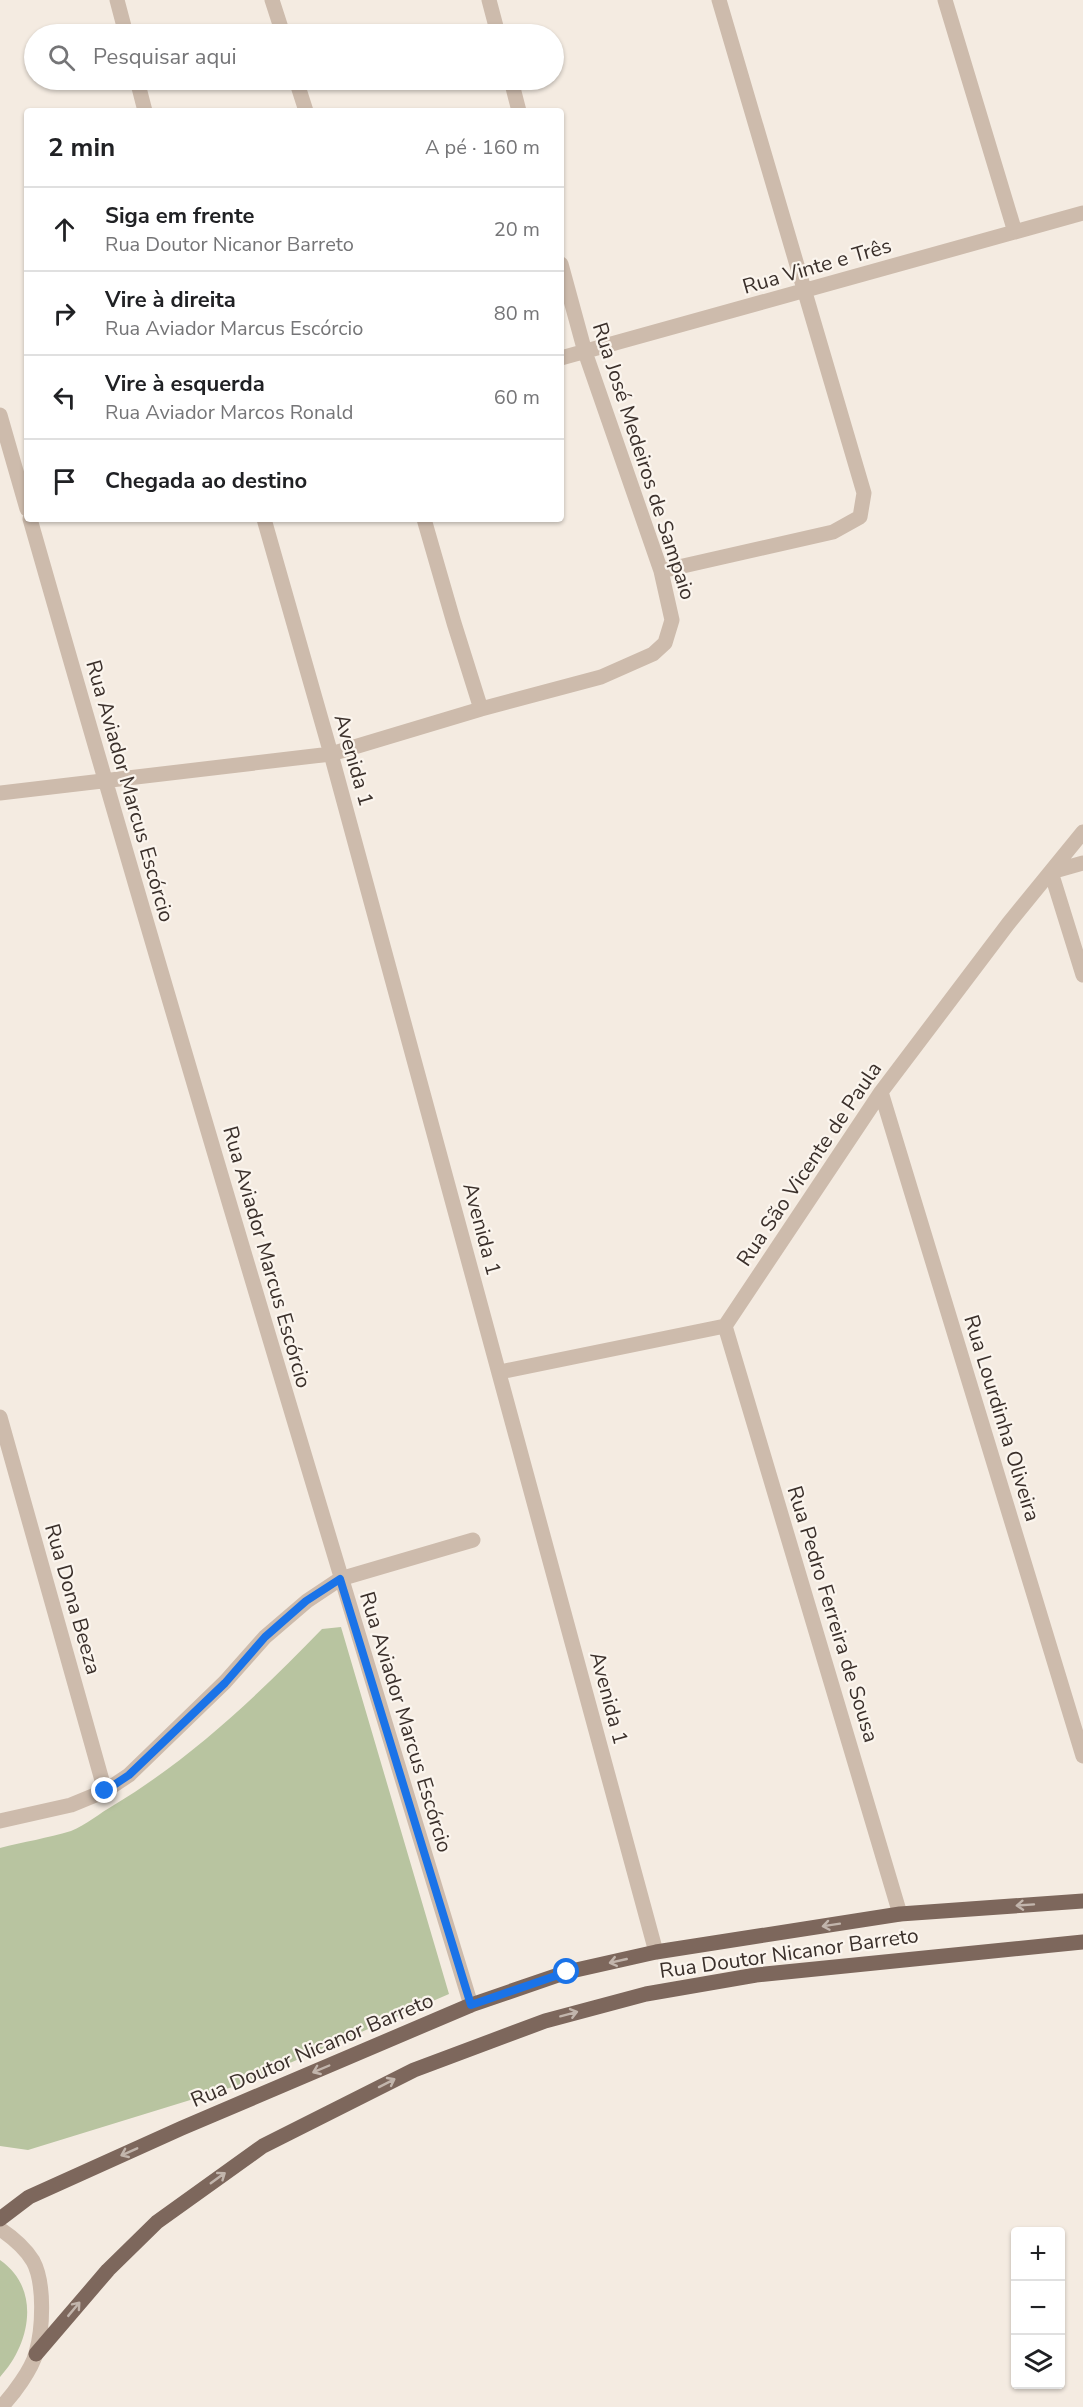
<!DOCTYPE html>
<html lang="pt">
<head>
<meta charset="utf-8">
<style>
	body { margin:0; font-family:"Nunito Sans",sans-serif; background:#f2f2f2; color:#202124 }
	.controls { position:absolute; right:18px; bottom:18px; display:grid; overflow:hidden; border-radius:6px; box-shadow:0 2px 4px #0004 }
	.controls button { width:54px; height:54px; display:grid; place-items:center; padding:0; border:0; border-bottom:2px solid #e0e0e0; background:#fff; color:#202124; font:30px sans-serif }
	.stop { position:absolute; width:18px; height:18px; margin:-14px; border:4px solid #1a73e8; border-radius:50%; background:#fff }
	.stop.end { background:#1a73e8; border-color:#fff; box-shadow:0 2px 6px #0008 }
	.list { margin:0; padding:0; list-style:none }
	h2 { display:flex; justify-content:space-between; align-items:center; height:78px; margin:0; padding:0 24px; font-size:26px }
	h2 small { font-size:20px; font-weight:400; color:#757577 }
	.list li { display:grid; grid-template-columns:39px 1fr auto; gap:18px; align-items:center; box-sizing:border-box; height:84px; padding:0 24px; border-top:2px solid #e0e0e0 }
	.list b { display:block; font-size:22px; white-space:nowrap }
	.list p { margin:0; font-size:20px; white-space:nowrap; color:#757577 }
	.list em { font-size:20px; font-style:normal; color:#757577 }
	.icon { flex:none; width:33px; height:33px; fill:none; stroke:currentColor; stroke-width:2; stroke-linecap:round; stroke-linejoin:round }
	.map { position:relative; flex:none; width:1083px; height:2407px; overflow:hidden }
	.search { position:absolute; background:#fff; box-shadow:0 2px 4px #0004; left:24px; top:24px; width:540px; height:66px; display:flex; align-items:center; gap:15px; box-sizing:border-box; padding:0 21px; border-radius:33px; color:#757577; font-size:22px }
	.panel { position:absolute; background:#fff; box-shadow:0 2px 4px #0004; left:24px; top:108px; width:540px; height:414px; border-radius:6px }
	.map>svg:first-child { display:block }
</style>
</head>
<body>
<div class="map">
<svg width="1083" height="2407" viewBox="0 0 1083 2407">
	<rect width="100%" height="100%" fill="#f4ebe1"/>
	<path fill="#b8c4a0" d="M341,1627L449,1994L239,2085L28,2150L0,2146V1848C23,1842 48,1838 71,1831C86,1825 100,1813 114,1805C192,1758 259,1694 322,1629Z
		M0,2260C42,2289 30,2345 0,2377Z"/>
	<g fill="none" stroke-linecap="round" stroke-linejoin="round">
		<path stroke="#cdbbac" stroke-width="15" d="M117,0L126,34
			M272,0L283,34
			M489,0L498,34
			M945,0L1015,232
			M137,80L145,111
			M296,80L306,111
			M511,80L519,111
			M561,358L1083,213
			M0,415L27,509
			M30,519C172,1016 320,1511 471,2005
			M264,519L331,754L656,1952
			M424,519L454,623L481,709
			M661,571L833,532L860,517L864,493L719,0
			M0,793L331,754L481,709L601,677L653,654L665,643L672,620L661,571L585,352L561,264
			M1051,872L1083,975
			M1051,872L1083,863
			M881,1092L1083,1756
			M725,1326L900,1914
			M500,1372L725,1326L881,1092L1008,924L1083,832
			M0,1417L105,1791
			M0,1821L71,1805L105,1791L129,1775L225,1682L265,1637L307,1601L340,1579L473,1540
			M0,2229C12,2237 25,2248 33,2261C45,2283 43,2329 36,2353C32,2369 13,2395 1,2407"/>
		<path stroke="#7d675c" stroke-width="15" d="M0,2219L29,2197L182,2128L471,2005L567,1972L656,1952L900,1914L1083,1901
			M36,2354L108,2270L157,2222L263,2146L414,2070L545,2021L646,1994L756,1975L1083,1942"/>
	</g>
	<defs><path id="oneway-shaft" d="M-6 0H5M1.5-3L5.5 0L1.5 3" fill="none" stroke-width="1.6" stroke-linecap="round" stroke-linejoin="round" transform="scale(1.5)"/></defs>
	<g stroke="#c2b5ac">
		<use href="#oneway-shaft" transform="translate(1025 1905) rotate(176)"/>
		<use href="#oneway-shaft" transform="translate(831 1925) rotate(171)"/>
		<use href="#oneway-shaft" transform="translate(618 1961) rotate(167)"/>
		<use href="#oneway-shaft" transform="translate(569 2014) rotate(-15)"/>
		<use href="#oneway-shaft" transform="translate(321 2069) rotate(157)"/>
		<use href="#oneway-shaft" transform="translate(387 2083) rotate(-27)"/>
		<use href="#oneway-shaft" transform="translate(129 2152) rotate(156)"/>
		<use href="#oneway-shaft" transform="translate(218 2178) rotate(-36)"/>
		<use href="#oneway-shaft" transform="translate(74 2309) rotate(-50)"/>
	</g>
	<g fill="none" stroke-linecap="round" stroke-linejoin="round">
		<path stroke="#1a73e8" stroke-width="8" d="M105,1791L129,1775L225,1683L265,1637L306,1601L340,1579L471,2005L567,1972"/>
	</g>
	<g text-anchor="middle" stroke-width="4.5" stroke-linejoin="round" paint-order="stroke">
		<g font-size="21" fill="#3b302b" stroke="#fbf5ee">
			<text transform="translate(817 266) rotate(-16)" y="7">Rua Vinte e Três</text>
			<text transform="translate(644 461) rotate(72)" y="7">Rua José Medeiros de Sampaio</text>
			<text transform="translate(354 760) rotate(74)" y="7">Avenida 1</text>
			<text transform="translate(130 791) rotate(74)" y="7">Rua Aviador Marcus Escórcio</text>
			<text transform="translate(809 1164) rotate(-56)" y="7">Rua São Vicente de Paula</text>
			<text transform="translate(482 1229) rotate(75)" y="7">Avenida 1</text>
			<text transform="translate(267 1257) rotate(74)" y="7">Rua Aviador Marcus Escórcio</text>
			<text transform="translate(1002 1418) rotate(73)" y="7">Rua Lourdinha Oliveira</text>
			<text transform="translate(73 1599) rotate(74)" y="7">Rua Dona Beeza</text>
			<text transform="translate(833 1614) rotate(73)" y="7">Rua Pedro Ferreira de Sousa</text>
			<text transform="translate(609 1698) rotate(75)" y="7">Avenida 1</text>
			<text transform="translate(406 1722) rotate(73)" y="7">Rua Aviador Marcus Escórcio</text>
			<text transform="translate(789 1953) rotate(-8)" y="7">Rua Doutor Nicanor Barreto</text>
			<text transform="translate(312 2050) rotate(-23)" y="7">Rua Doutor Nicanor Barreto</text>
		</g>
	</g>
</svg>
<div class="controls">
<button>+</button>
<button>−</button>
<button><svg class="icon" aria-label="layers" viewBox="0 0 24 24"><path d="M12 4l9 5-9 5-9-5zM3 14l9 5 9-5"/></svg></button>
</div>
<div class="stop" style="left:567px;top:1972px"></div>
<div class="stop end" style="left:105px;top:1791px"></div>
<div class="search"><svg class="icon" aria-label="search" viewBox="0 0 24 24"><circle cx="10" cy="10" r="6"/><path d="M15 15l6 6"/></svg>Pesquisar aqui</div>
<section class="panel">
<h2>2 min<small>A pé · 160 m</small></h2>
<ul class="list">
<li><svg class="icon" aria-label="ahead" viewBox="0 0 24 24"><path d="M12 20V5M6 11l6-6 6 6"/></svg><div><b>Siga em frente</b><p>Rua Doutor Nicanor Barreto</p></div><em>20 m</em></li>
<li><svg class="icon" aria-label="right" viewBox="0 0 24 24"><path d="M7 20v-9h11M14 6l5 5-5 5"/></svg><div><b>Vire à direita</b><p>Rua Aviador Marcus Escórcio</p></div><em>80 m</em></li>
<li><svg class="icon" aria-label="left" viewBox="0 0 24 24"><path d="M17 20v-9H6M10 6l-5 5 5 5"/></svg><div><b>Vire à esquerda</b><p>Rua Aviador Marcos Ronald</p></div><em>60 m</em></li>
<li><svg class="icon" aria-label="arrive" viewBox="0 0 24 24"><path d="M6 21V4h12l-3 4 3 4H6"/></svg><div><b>Chegada ao destino</b></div></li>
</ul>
</section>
</div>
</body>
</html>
